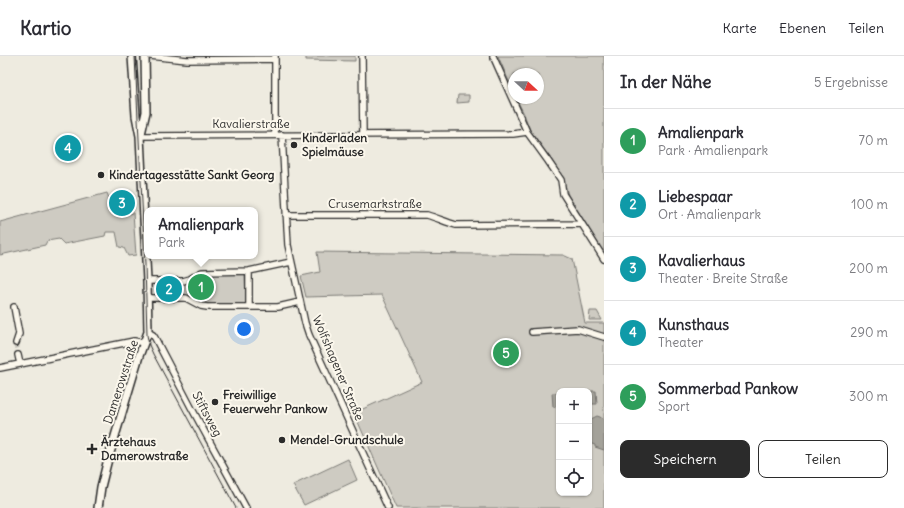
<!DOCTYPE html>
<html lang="de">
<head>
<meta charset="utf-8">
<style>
	body { margin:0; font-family:Delius,sans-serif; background:#f7f7f7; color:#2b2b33 }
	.controls { position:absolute; right:12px; bottom:12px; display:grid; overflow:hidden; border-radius:8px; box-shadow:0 1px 3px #0004 }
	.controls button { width:36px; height:36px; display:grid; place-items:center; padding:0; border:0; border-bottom:1px solid #e1e1e2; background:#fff; color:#2b2b33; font:20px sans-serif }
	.compass { position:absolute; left:508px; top:12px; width:36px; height:36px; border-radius:50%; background:#fff; box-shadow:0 1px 3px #0004; rotate:111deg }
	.you { position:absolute; left:244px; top:273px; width:14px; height:14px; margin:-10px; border:3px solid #fff; border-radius:50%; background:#1a73e8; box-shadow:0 0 0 6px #1a73e833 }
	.badge { display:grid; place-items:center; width:26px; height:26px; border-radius:50%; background:#2b2b2b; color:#fff; font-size:13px; font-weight:700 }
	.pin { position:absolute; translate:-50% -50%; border:2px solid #fff; box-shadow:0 1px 4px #0006 }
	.popup { position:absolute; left:144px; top:151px; width:114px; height:52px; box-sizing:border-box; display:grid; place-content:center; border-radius:8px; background:#fff; filter:drop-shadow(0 1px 3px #0005); font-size:13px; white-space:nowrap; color:#7c7c81 }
	.popup b { font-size:15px; color:#2b2b33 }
	.popup::after { content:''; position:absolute; left:50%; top:100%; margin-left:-8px; border:8px solid transparent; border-top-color:#fff }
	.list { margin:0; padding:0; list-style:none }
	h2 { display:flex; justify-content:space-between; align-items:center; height:52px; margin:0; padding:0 16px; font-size:17px }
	h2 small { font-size:13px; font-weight:400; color:#7c7c81 }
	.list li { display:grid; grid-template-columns:26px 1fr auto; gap:12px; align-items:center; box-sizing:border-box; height:64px; padding:0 16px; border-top:1px solid #e1e1e2 }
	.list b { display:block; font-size:15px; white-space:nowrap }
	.list p { margin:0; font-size:13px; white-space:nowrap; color:#7c7c81 }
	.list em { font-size:13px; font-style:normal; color:#7c7c81 }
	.actions { display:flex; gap:8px; padding:12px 16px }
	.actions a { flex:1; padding:9px 0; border:1px solid #2b2b2b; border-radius:8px; text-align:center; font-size:14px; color:#2b2b2b }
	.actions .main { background:#2b2b2b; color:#fff }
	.icon { flex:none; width:22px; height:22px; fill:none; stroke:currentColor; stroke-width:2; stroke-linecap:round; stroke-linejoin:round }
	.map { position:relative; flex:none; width:604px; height:452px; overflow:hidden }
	header { display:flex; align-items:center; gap:24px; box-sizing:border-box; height:56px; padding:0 20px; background:#fff; border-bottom:1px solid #e1e1e2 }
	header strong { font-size:19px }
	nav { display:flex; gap:22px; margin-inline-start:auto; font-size:14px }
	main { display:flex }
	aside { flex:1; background:#fff }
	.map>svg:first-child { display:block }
</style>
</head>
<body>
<header>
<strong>Kartio</strong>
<nav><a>Karte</a><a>Ebenen</a><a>Teilen</a></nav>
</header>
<main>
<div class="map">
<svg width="604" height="452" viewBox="0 0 604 452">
	<rect width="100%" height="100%" fill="#eeebe0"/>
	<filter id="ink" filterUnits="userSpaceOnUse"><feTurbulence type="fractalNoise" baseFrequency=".025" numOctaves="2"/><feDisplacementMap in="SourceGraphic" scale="8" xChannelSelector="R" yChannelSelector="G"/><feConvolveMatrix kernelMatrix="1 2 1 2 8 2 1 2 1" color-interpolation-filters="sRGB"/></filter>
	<g filter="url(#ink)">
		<path fill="#cecbc2" stroke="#7c7b76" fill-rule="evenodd" d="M306,0H355V5L306,4Z
			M498,0H604V197L568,139L563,122L551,103L530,74L524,58L516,42H538V18H514V37Z
			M458,39H469V46L457,47Z
			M107,137L112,150L114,159L133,157L136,199L128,200L124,192L119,191L116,176H106L105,180L64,188L59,183L47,185L45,189L0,199V166Z
			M317,196L563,199L572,203L585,267H604V452H396L354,357L422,326L382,239L306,241L301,220L320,216ZM559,335H589V437H559Z
			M206,218H245L246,248L206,249L188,240L182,239H157V228H183L189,226Z
			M590,255H597L602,264H589Z
			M348,403L357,424L304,449L293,429Z"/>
		<path fill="#a4a29a" stroke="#74726e" d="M589,335H596L597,348H589Z
			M559,337V350L553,351L552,337Z
			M597,360L600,361L604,364V394L595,391V389L589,387V364Z"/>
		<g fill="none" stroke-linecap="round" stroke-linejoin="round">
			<path stroke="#c7c5bc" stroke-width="5.5" stroke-dasharray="5.5 3" stroke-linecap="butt" d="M16,287L18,299"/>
			<g stroke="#2b2b2b" stroke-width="8">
				<path id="minor" d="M150,0L187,4L275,3
					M275,0V79
					M362,0L363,79
					M493,0L527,76L548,105L561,124L563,138L604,203
					M282,79L288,189L305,267L309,279L388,452
					M140,80L513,78L527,76
					M286,159H427C437,162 446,166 456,169L581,168
					M249,215V251
					M147,225H183L190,223L202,216L249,215L291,206
					M147,242H186L201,250L207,251H278L300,246
					M14,251L19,278L16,287
					M148,276L153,279L155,282L191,351L246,452
					M532,276L578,273L604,281
					M18,299L20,308
					M0,312L134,285L144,287"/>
			</g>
			<g stroke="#2b2b2b" stroke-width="10">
				<path id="major" d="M141,78L146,56L145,0
					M98,452L101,431L107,407L139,300L148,276L147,225L140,80L136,60L132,0"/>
			</g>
			<use href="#minor" stroke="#fbf7ec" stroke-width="5.5"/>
			<use href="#major" stroke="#fbf7ec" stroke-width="7"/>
			<path stroke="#2b2b2b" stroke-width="1" d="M135,0L145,209L147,279L149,289L153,298L236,452"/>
		</g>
	</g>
	<g fill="#2b2b2b" stroke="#fbf7ec" stroke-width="1.5">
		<circle cx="294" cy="89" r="4"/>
		<circle cx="101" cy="119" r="4"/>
		<circle cx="215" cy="346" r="4"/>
		<circle cx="282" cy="384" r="4"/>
		<path d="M90 387h4v4h4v4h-4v4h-4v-4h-4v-4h4z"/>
	</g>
	<g text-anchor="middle" stroke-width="4" stroke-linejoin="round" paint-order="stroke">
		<g font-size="12" fill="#2b2b2b" stroke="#fbf7ec">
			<text x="251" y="72">Kavalierstraße</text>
			<text x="375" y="152">Crusemarkstraße</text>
			<text transform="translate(338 312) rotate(67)" y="4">Wolfshagener Straße</text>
			<text transform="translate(121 326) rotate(-72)" y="4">Damerowstraße</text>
			<text transform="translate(207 358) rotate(62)" y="4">Stiftsweg</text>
		</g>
		<g font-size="12" font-weight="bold" fill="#2b2b2b" stroke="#fbf7ec" text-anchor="start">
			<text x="302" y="86">Kinderladen<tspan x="302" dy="14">Spielmäuse</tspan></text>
			<text x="109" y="123">Kindertagesstätte Sankt Georg</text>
			<text x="223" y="343">Freiwillige<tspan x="223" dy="14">Feuerwehr Pankow</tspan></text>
			<text x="290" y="388">Mendel-Grundschule</text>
			<text x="101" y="390">Ärztehaus<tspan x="101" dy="14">Damerowstraße</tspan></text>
		</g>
	</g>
</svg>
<div class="controls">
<button>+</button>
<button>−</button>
<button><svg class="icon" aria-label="locate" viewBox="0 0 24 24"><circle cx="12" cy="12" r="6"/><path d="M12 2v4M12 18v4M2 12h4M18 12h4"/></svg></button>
</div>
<svg class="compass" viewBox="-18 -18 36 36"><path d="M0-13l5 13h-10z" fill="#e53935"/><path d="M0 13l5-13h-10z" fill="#7c7c81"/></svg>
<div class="you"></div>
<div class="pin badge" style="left:201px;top:231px;background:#2e9e5b">1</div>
<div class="popup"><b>Amalienpark</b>Park</div>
<div class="pin badge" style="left:169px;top:233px;background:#0f9aa8">2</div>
<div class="pin badge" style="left:122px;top:147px;background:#0f9aa8">3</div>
<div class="pin badge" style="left:68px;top:92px;background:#0f9aa8">4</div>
<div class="pin badge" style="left:506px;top:297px;background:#2e9e5b">5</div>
</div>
<aside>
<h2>In der Nähe<small>5 Ergebnisse</small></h2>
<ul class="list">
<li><span class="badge" style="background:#2e9e5b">1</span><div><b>Amalienpark</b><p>Park · Amalienpark</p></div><em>70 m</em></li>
<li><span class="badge" style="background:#0f9aa8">2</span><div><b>Liebespaar</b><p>Ort · Amalienpark</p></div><em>100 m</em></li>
<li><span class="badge" style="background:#0f9aa8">3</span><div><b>Kavalierhaus</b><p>Theater · Breite Straße</p></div><em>200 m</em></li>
<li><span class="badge" style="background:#0f9aa8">4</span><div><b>Kunsthaus</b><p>Theater</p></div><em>290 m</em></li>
<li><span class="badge" style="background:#2e9e5b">5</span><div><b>Sommerbad Pankow</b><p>Sport</p></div><em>300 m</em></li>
</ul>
<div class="actions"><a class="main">Speichern</a><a>Teilen</a></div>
</aside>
</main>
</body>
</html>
